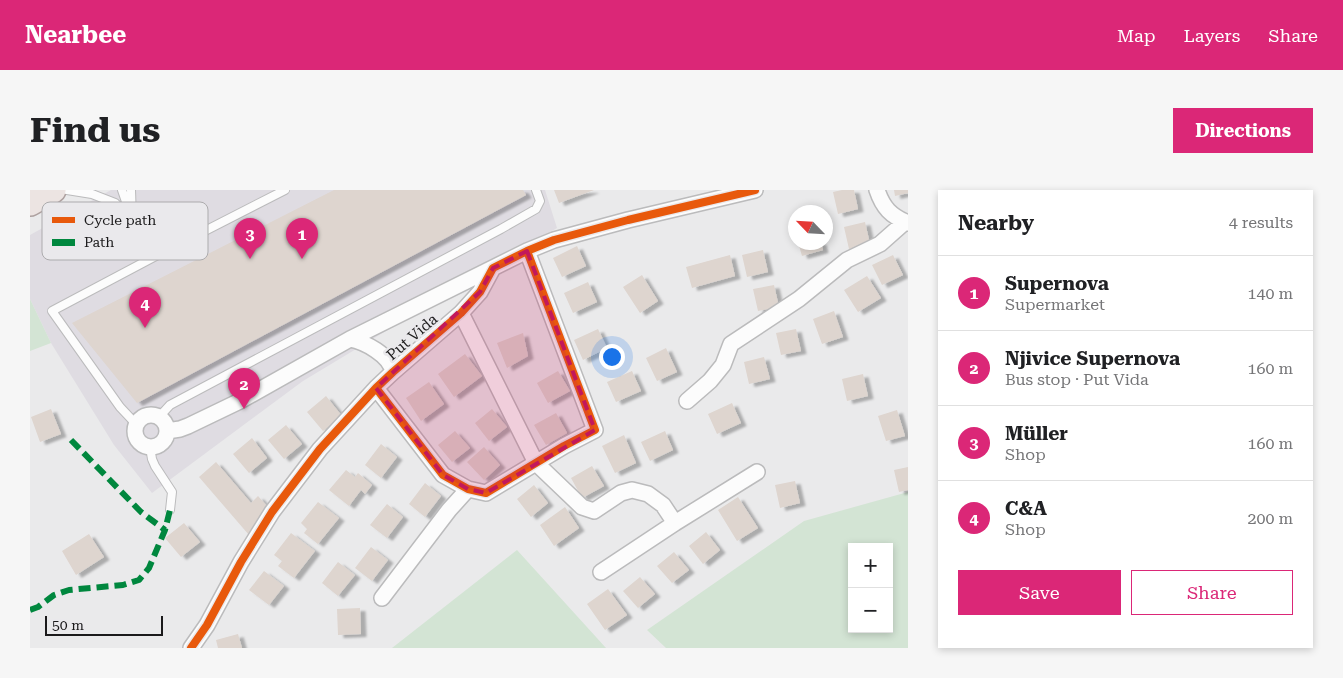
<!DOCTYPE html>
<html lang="en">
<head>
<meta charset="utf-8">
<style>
	body { margin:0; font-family:"Roboto Serif",serif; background:#f6f6f6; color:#202124 }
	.controls { position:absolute; right:15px; bottom:15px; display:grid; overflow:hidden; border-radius:0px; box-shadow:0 2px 8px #0003 }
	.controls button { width:45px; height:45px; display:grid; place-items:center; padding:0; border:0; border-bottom:1px solid #e0e0e0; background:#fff; color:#202124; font:25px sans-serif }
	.compass { position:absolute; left:758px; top:15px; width:45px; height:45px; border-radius:50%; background:#fff; box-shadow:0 2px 8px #0003; rotate:295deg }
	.scale { position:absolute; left:15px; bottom:12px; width:118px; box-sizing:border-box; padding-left:5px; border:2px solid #1b1a1b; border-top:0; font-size:14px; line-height:18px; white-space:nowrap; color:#1b1a1b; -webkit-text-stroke:4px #eae9ec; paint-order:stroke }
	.you { position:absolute; left:581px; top:166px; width:18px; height:18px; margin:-12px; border:4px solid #fff; border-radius:50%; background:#1a73e8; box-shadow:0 0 0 8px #1a73e833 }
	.badge { display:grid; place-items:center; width:32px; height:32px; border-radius:50%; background:#db2777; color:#fff; font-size:16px; font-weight:700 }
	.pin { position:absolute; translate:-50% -41px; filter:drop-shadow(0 1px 2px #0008) }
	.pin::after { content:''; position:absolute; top:26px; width:18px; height:15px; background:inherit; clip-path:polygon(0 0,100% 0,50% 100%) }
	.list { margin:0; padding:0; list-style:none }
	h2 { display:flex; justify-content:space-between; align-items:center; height:65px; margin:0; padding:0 20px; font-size:21px }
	h2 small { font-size:16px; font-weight:400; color:#757577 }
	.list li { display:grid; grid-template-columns:32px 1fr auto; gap:15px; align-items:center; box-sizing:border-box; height:75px; padding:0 20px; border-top:1px solid #e0e0e0 }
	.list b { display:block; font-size:19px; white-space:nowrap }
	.list p { margin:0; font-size:16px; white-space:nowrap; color:#757577 }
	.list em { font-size:16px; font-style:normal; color:#757577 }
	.actions { display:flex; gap:10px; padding:15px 20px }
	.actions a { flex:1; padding:11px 0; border:1px solid #db2777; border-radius:0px; text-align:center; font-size:18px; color:#db2777 }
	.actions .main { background:#db2777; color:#fff }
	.map { position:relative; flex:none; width:878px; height:458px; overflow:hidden; border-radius:0px }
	header { display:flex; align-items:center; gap:30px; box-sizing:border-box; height:70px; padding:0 25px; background:#db2777; color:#fff }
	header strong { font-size:24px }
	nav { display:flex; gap:28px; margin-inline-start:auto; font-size:18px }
	.intro { display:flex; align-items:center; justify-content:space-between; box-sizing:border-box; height:120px; padding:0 30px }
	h1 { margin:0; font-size:35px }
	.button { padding:12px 22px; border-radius:0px; background:#db2777; color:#fff; font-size:18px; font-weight:700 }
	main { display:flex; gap:30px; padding:0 30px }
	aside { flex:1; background:#fff; border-radius:0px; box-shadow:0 2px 8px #0003 }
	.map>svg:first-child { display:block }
</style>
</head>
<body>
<header>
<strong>Nearbee</strong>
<nav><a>Map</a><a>Layers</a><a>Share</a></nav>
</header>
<div class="intro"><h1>Find us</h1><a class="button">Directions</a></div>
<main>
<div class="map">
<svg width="878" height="458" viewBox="0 0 878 458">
	<defs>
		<filter id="shadow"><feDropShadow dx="5.5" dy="3" stdDeviation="1" flood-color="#0004"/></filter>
	</defs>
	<rect width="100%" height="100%" fill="#eaeaeb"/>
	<path fill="#dfdce2" d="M81,0H515L527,38L273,191L122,303L84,255L21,153L0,109V45Z"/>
	<path fill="#d3e4d4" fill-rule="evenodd" d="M0,109L21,153L0,161Z
		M878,302V458H636L617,440L774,331ZM822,357H859V439H822Z
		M487,360L576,458H362Z"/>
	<path fill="#ded5cf" filter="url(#shadow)" d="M304,0H493L496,5L107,213L42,133Z
		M524,0H564L529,13Z
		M812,0H824L828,19L808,24L803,2Z
		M864,0H878V3L865,6Z
		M835,32L840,54L819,59L814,37Z
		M768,52H791L793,60L772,66Z
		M547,56L556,76L532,87L523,68Z
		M733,60L738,82L717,87L712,65Z
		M700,65L705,86L662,98L656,77Z
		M863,65L873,85L852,95L842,75Z
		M612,85L628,111L610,123L593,97Z
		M837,86L851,108L828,122L814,100Z
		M558,92L567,112L543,123L534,103Z
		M744,95L749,117L728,121L723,99Z
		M804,121L813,147L792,154L783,129Z
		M568,139L577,158L553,170L544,150Z
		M766,139L771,161L751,165L746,143Z
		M493,143L498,166L477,178L467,153Z
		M636,158L647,182L627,191L616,168Z
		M435,164L452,186L424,207L408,184Z
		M734,167L740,189L719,194L714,172Z
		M528,181L540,201L518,213L507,193Z
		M602,181L611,201L586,212L577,192Z
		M833,184L838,206L817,211L812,189Z
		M399,192L414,214L391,231L376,208Z
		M296,206L312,226L293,241L277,222Z
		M702,213L711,233L687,244L678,224Z
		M21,219L31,244L10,252L1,227Z
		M462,219L477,237L459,251L445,233Z
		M867,220L875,246L856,251L848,226Z
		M526,223L537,243L516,255L504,235Z
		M256,235L272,254L254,269L238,250Z
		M425,241L440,258L422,272L408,255Z
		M635,241L643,260L620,271L611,252Z
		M594,245L606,273L585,283L572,256Z
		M222,248L237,268L219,283L203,264Z
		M351,254L367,267L351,288L335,275Z
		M454,257L470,275L454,290L437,272Z
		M186,272L221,313L228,306L237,316L219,345L169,287Z
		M562,276L574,296L552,308L541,288Z
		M878,277V300L869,302L864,280Z
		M316,280L325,287L328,283L342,295L335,304L331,300L319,316L299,300Z
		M765,291L770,313L750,318L745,295Z
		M395,293L411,306L395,327L379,314Z
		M504,295L518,313L501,327L487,309Z
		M708,307L728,338L707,351L688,320Z
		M288,312L309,328L288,354L274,343L277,339L271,333Z
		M357,314L373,327L357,348L340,335Z
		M535,317L549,338L524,356L510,335Z
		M154,333L170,352L151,367L135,348Z
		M676,342L690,360L673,374L659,356Z
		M261,343L285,361L264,388L248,376L252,371L244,365Z
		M59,344L74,367L46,385L32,361Z
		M341,357L358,370L342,391L325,378Z
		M644,362L659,380L642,393L627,376Z
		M308,372L325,385L308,406L292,393Z
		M234,381L254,396L239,415L219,400Z
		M610,387L625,404L608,418L593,401Z
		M578,399L597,425L575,440L557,414Z
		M330,418L331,444L308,445L307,419Z
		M208,444L212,458H188L186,450Z"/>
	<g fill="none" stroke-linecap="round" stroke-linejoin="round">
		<g stroke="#bbbbbc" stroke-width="10">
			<path id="service" d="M37,0L62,4L85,13L102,29L101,0
				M92,0L102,29L122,68
				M129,227L140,215L471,39L506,19L510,11L506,0
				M106,234L90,217L22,121L122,68L255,0
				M120,257L122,269L125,276L142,302L140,320"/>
		</g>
		<g stroke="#bbbbbc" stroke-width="18">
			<path id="minor" d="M847,0C853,18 861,26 878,33
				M431,123L506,273L552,317L564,321L591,303L602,300L618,304L633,315L645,333L571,382
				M320,149C335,152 360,165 363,182
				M346,198L413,285L438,299L456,303L534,256L565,240L497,61
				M657,211L680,191L693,175L701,154L769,109L817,70L850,54L875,32
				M105 241a16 16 0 1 1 32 0a16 16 0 1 1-32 0Z
				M137,241L150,239L158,236L210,211L320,149L497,61L524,50L598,30L725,0
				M645,333L727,282
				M352,408L419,320L438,299
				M161,458L177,435L211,372L242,322L290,259L346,198L363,182L431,123L450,102L463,78"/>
		</g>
		<g stroke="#ada09f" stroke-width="28">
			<path id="primary" d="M0,13L23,0"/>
		</g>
		<use href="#service" stroke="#fcfcfc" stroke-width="8"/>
		<use href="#minor" stroke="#fcfcfc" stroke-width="15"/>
		<use href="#primary" stroke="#ece4e2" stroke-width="25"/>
		<path stroke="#00873e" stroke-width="6" stroke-dasharray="12 6" stroke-linecap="butt" d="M41,250L111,322L135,340
			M0,420L8,417L24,405L39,400L93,395L109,390L119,378L135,340L140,320"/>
		<g stroke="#eae9ec" stroke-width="11">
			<path id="cycleway" d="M346,198L413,285L438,299L456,303L534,256L565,240L497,61
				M161,458L177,435L211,372L242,322L290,259L346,198L363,182L431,123L450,102L463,78L497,61L524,50L598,30L725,0"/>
		</g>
		<use href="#cycleway" stroke="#e8590c" stroke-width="8"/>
	</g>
	<path fill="#c2185b" fill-opacity="0.2" stroke="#c2185b" stroke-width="4" stroke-dasharray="10 6" stroke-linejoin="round" d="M497,61L565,240L456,303L438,299L413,285L346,198L450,102L463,78Z"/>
	<g text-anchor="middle" stroke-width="5" stroke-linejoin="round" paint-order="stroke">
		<g font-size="15" fill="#1b1a1b" stroke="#eae9ec">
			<text transform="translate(382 147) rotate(-41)" y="5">Put Vida</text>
		</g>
	</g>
	<rect x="12" y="12" width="166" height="58" rx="8" fill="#eae9ec" stroke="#acabad" stroke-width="1"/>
	<rect x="22" y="27" width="23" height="6" fill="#e8590c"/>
	<rect x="22" y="49" width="23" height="7" fill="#00873e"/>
	<g font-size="14" fill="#1b1a1b">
		<text x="54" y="35">Cycle path</text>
		<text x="54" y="57">Path</text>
	</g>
</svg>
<div class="controls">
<button>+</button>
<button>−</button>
</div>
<svg class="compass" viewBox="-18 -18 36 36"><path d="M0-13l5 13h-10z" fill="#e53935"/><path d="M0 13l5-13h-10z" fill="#757577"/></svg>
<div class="scale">50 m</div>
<div class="you"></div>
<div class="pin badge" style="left:272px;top:69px">1</div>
<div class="pin badge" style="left:214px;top:219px">2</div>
<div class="pin badge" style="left:220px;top:69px">3</div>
<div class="pin badge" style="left:115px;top:138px">4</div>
</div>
<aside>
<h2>Nearby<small>4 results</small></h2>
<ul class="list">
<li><span class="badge">1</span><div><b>Supernova</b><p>Supermarket</p></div><em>140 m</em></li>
<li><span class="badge">2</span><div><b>Njivice Supernova</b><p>Bus stop · Put Vida</p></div><em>160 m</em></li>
<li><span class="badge">3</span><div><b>Müller</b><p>Shop</p></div><em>160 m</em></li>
<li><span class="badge">4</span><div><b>C&amp;A</b><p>Shop</p></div><em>200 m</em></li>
</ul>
<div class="actions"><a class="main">Save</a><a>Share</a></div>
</aside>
</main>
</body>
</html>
